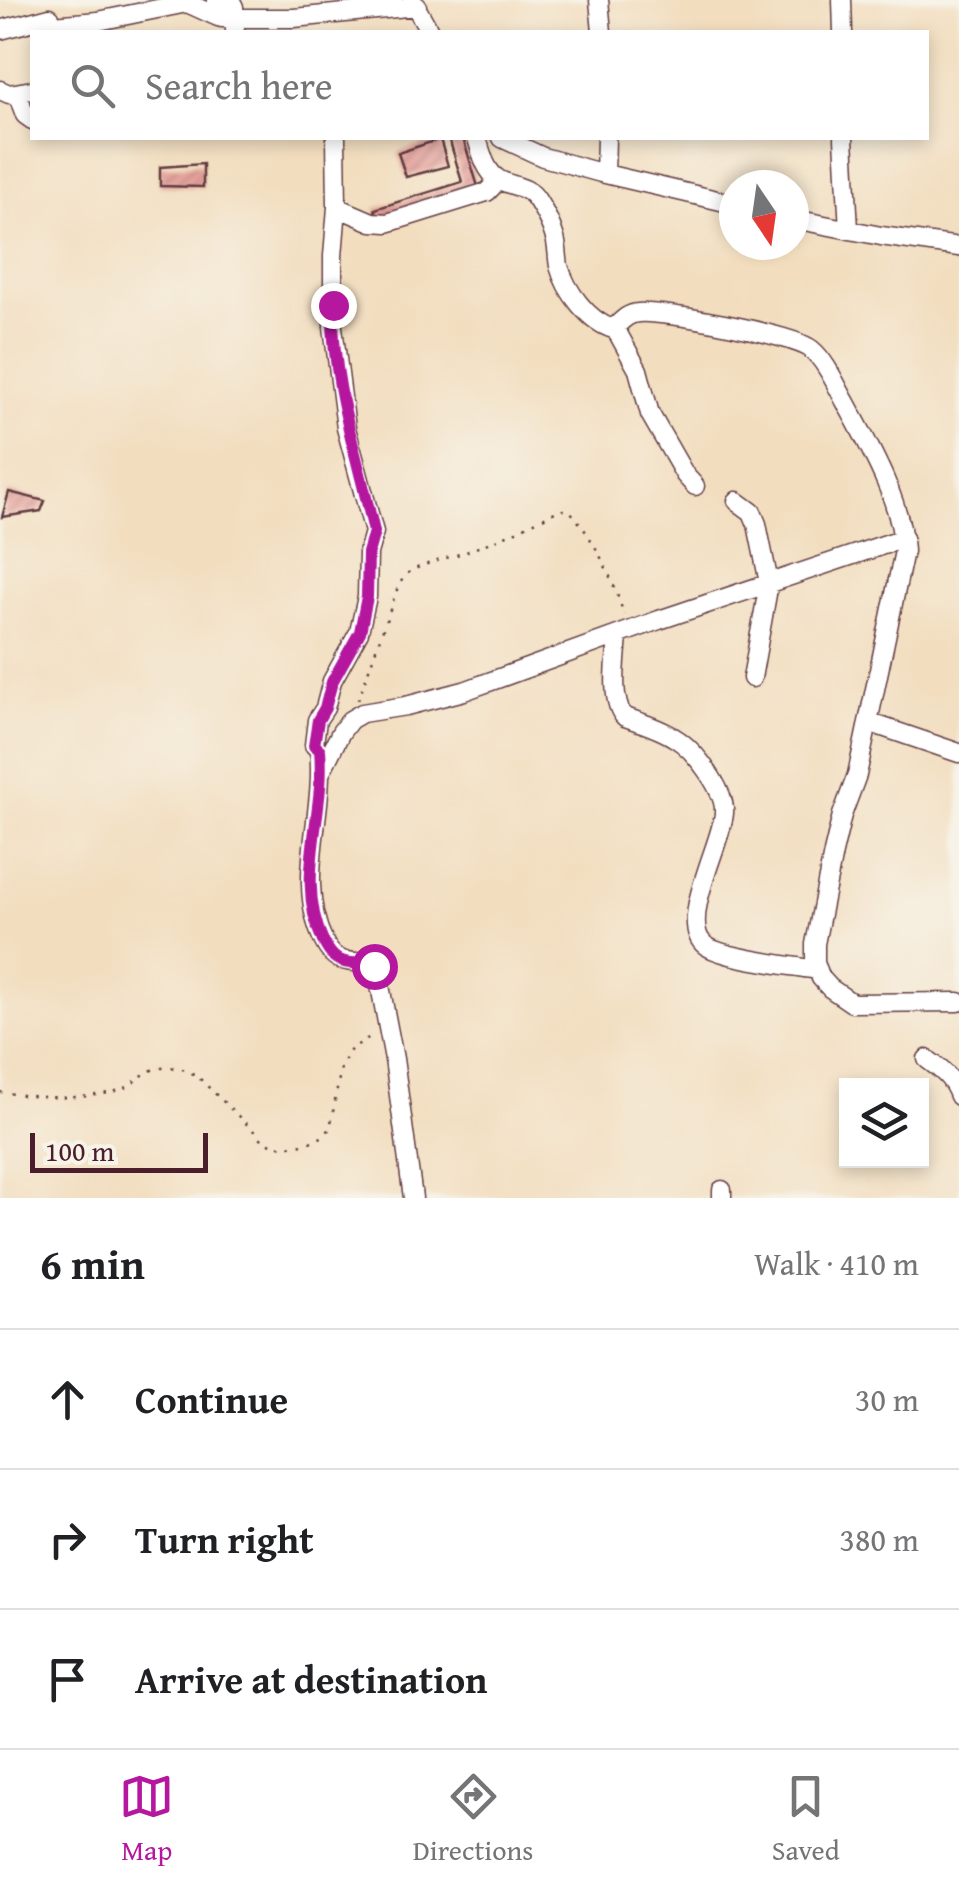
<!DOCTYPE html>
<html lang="en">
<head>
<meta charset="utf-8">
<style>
	body { margin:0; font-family:"Gentium Book Plus",serif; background:#f2f2f2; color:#202124 }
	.controls { position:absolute; right:30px; bottom:30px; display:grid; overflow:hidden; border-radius:0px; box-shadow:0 5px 15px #0003 }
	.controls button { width:90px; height:90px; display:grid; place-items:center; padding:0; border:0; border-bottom:2px solid #e0e0e0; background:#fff; color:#202124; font:50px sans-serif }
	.compass { position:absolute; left:719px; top:170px; width:90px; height:90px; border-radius:50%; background:#fff; box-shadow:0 5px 15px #0003; rotate:167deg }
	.scale { position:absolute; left:30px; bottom:25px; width:178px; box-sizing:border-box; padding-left:10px; border:5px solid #4a1f2b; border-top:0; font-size:28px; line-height:35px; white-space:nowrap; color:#4a1f2b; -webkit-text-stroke:8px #f7f3e8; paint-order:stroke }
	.stop { position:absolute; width:30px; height:30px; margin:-22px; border:8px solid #b5179e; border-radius:50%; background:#fff }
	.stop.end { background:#b5179e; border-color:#fff; box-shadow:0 2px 10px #0008 }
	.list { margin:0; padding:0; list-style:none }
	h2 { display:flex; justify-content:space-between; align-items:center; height:130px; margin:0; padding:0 40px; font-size:42px }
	h2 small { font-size:32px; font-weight:400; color:#757577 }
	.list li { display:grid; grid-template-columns:65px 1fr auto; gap:30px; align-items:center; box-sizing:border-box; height:140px; padding:0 40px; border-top:2px solid #e0e0e0 }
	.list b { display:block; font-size:38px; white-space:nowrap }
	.list em { font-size:32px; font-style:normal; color:#757577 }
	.icon { flex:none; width:55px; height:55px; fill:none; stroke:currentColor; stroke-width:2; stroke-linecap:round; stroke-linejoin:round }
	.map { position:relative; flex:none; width:959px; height:1198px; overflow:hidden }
	.search { position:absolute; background:#fff; box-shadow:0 5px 15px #0003; left:30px; right:30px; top:30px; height:110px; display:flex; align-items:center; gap:25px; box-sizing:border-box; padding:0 35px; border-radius:0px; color:#757577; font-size:38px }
	.sheet { height:550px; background:#fff }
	nav { display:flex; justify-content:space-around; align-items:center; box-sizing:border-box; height:140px; border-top:2px solid #e0e0e0; background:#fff; font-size:28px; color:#757577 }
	nav a { display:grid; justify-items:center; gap:5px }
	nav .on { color:#b5179e }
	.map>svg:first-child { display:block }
</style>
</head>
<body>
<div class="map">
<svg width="959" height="1198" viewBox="0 0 959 1198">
	<defs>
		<pattern id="building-hatch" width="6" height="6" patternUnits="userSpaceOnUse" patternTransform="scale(2.5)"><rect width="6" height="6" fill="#e39793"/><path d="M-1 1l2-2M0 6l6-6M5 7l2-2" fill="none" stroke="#ba7b78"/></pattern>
	</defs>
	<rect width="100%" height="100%" fill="#f7f3e8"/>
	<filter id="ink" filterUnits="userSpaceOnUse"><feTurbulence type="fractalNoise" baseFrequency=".01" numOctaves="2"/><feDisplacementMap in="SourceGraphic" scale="20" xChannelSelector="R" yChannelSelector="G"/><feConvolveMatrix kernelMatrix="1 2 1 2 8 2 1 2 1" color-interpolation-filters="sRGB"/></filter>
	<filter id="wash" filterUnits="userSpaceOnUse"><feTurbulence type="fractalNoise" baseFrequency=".0048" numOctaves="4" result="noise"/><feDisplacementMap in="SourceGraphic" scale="40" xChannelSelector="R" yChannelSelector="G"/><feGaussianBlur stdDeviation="2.25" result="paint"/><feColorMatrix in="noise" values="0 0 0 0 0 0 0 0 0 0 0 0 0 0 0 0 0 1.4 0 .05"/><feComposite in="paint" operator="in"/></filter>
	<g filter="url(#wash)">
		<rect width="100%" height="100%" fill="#f2ddbe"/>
		<g id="blocks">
			<path fill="url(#building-hatch)" d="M449,138H463L479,190L378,219L375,209L462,182Z
				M440,139L448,166L406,177L398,153Z
				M203,164V187L160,186V167Z
				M9,492L45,501L41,511L2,517Z"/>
		</g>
	</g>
	<g filter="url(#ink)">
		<use href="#blocks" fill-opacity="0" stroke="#633c41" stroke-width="2.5"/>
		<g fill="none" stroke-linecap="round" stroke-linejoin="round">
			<g stroke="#633c41" stroke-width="21">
				<path id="minor" d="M216,0L218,17L222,18H294L417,6
					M412,0L430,32
					M599,0L602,32
					M842,0L843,32
					M216,3L231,1L234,7L235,32
					M53,25L98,21L187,3L218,17
					M0,30L50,17
					M0,90L9,94L32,90
					M17,93L25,115L32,120
					M336,138L337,207L333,256V327L346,428L374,532L368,553L367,597L359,632L332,681L325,708L317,720L314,745L319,750C326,815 294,880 324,942C341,977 367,949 378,975L394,1059L413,1198
					M477,138C481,151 485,171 498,179C511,187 528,185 537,200C544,211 551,224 554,235C558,245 557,256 559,266C566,291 588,321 613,329C621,322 626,314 638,313C662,310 794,335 811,349C826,361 836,385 845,401C868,444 902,502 904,551L857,775L842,815L833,853L815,944V963L821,978L830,988L852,1003L959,1002
					M502,138L543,157L601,173L734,204
					M844,138L849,230
					M605,174L606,138
					M337,207L372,222L387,223L487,192L492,187L496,177
					M794,219L881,236L959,247
					M615,328L638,370L650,414L685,475L695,486
					M737,501L752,512L757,524L769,583L752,678
					M618,635C617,657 609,702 625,717C642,723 660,728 675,738C694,749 726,791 724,813C722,843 677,923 705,945C721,958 794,966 818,970
					M868,722L959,753
					M321,772L341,732L350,720L362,713L406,706L464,691L659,620L904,538
					M927,1059C942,1070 953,1078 959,1096
					M722,1198V1190"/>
			</g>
			<path stroke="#633c41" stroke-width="2.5" stroke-dasharray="2.5 8" stroke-linecap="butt" d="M358,700L399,584L408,573L421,566L466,552L510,534L559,510H569C595,539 613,579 624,615
				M0,1092C38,1098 82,1101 120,1090C137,1085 141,1070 161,1068C176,1066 188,1069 199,1078L265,1142L283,1147L303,1144L319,1139L330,1129L341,1067L351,1049L373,1035"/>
			<use href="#minor" stroke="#fff" stroke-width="18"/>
		</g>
	</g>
	<g fill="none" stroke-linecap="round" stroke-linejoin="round" filter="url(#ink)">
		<path stroke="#b5179e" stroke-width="12" d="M333,305C331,383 358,457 374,532L368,553L367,597L360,632L332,682L325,708L318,720L314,745L320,750C326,815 294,879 323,941C327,948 330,955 337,959C348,966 362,961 374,966"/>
	</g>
</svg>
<div class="controls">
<button><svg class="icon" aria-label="layers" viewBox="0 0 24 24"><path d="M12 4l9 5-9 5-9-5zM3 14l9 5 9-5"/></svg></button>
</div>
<svg class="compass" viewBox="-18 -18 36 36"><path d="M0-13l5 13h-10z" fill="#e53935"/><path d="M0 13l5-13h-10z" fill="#757577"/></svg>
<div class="scale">100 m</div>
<div class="stop" style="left:374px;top:966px"></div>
<div class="stop end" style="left:333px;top:305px"></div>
<div class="search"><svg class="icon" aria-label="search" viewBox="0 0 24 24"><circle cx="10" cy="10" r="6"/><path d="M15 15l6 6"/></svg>Search here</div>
</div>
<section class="sheet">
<h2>6 min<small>Walk · 410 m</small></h2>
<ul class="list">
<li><svg class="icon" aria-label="ahead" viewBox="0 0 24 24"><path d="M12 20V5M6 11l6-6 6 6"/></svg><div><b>Continue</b></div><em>30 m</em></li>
<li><svg class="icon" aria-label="right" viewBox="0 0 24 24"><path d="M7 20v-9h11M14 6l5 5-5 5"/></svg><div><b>Turn right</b></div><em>380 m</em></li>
<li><svg class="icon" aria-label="arrive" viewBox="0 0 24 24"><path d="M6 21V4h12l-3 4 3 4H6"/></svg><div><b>Arrive at destination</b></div></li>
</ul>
</section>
<nav>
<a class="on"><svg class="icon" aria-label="map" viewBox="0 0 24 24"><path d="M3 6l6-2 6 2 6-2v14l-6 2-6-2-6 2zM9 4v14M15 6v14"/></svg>Map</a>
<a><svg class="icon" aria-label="directions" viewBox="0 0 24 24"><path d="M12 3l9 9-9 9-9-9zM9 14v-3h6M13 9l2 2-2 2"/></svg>Directions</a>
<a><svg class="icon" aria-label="saved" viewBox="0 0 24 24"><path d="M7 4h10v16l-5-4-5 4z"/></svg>Saved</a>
</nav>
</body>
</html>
